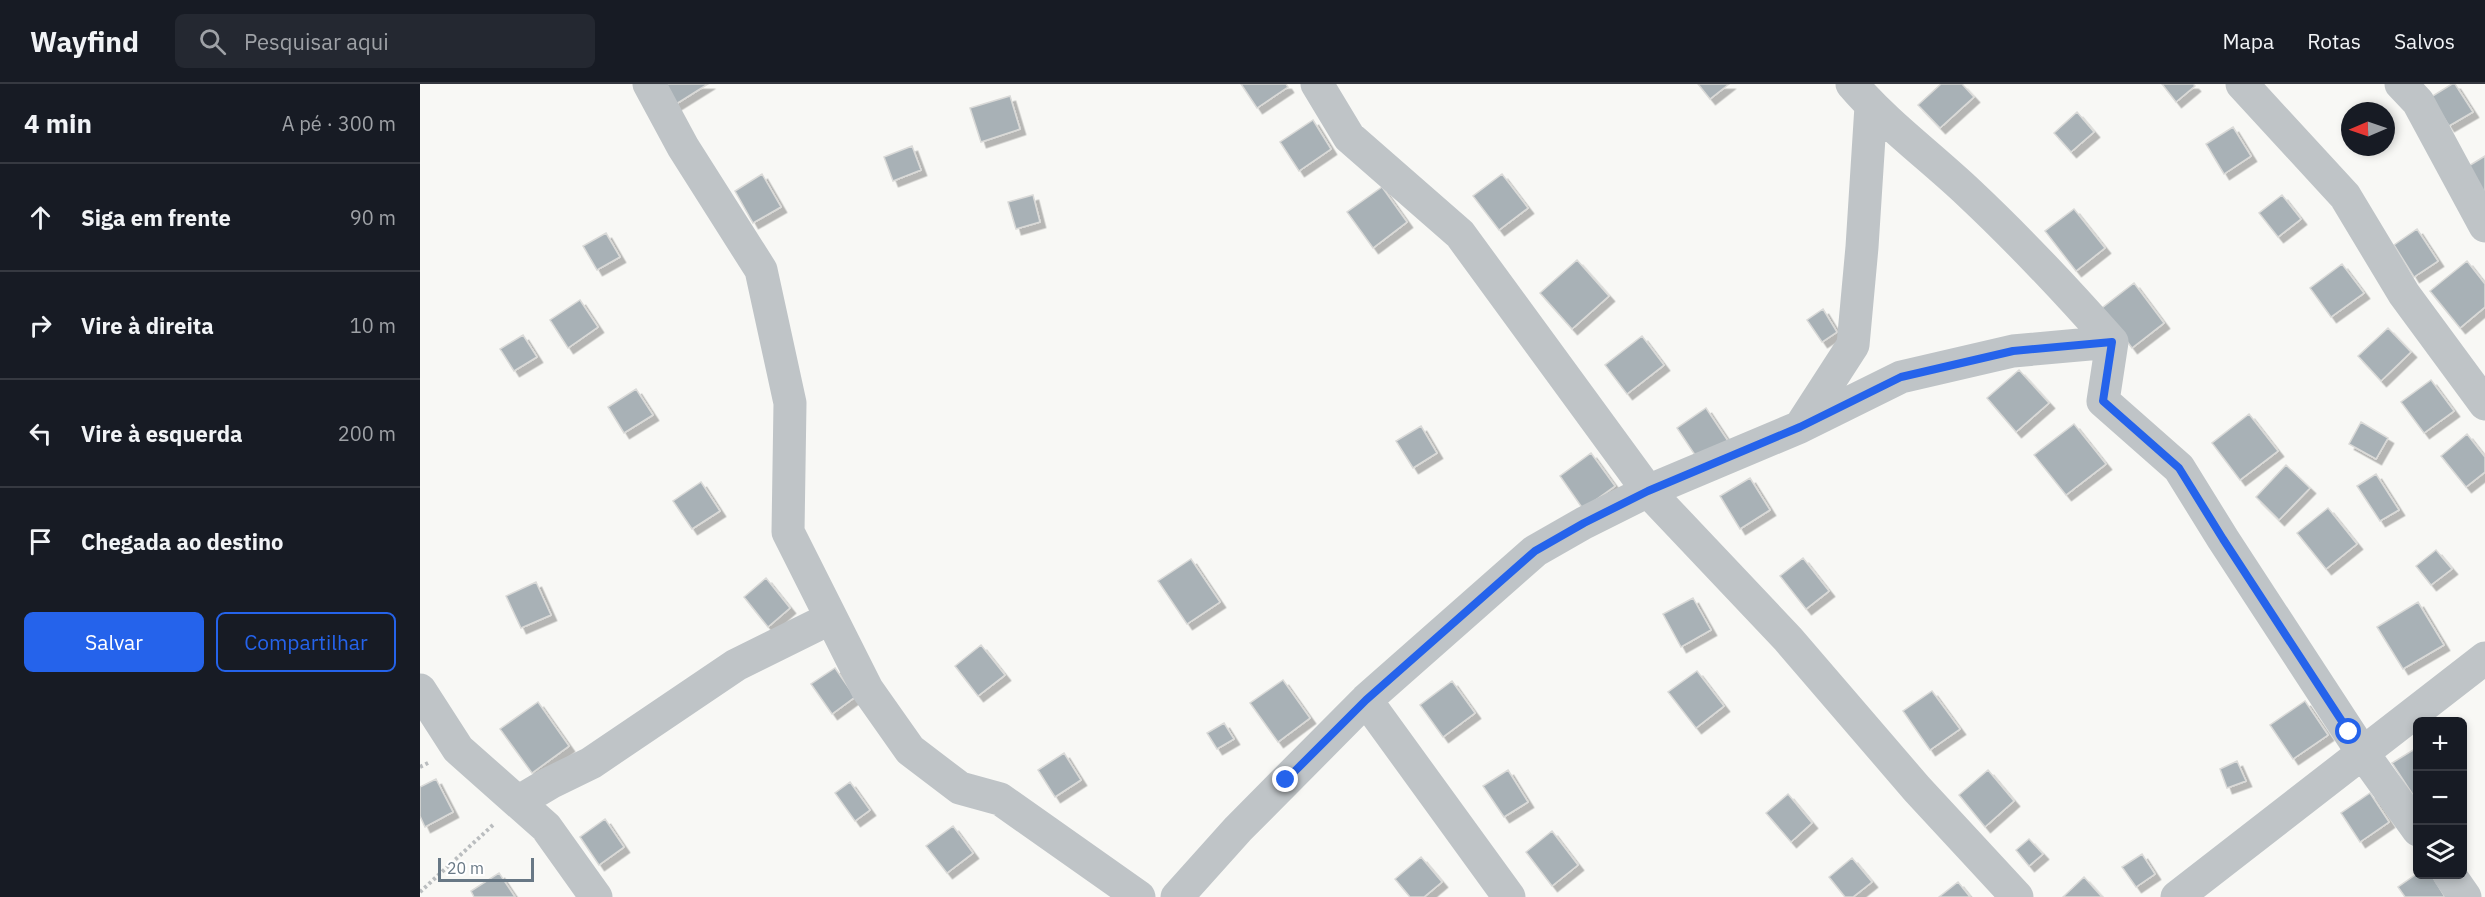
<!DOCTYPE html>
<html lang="pt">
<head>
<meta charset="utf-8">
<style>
	body { margin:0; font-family:"IBM Plex Sans",sans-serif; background:#242831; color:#f1f3f6 }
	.controls { position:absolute; right:18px; bottom:18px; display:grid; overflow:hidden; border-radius:9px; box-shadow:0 3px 9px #0003 }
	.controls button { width:54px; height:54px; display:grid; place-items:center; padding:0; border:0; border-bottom:2px solid #363941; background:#171b24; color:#f1f3f6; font:30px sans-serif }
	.compass { position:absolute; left:1921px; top:18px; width:54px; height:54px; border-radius:50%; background:#171b24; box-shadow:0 3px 9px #0003; rotate:268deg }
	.scale { position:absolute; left:18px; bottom:15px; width:96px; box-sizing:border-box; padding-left:6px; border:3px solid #687885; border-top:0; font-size:16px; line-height:21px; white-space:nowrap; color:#687885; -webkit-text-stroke:4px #fff; paint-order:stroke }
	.stop { position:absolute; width:18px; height:18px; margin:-14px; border:4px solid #2563eb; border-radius:50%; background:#fff }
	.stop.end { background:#2563eb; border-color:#fff; box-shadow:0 2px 6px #0008 }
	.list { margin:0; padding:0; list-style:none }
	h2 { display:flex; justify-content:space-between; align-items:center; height:78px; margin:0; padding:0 24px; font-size:26px }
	h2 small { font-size:20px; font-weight:400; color:#9ea1a6 }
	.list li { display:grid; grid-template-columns:39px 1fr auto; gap:18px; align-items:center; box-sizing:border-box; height:108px; padding:0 24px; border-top:2px solid #363941 }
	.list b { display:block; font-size:22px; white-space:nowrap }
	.list em { font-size:20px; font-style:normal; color:#9ea1a6 }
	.actions { display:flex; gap:12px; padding:18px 24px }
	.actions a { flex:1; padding:14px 0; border:2px solid #2563eb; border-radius:9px; text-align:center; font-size:21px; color:#2563eb }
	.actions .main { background:#2563eb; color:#fff }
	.icon { flex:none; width:33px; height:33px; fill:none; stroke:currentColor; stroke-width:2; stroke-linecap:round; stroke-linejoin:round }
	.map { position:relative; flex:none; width:2065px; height:813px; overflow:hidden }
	header { display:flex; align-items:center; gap:36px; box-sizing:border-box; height:84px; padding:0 30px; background:#171b24; border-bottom:2px solid #363941 }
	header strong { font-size:28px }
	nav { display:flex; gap:33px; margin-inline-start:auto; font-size:21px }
	.search { width:420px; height:54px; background:#242831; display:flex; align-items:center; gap:15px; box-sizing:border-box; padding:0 21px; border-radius:9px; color:#9ea1a6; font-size:22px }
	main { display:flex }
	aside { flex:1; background:#171b24 }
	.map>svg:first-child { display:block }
</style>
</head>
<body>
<header>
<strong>Wayfind</strong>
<div class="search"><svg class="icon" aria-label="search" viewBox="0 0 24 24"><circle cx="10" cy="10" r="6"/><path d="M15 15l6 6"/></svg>Pesquisar aqui</div>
<nav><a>Mapa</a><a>Rotas</a><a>Salvos</a></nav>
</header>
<main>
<aside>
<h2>4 min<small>A pé · 300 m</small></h2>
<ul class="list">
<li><svg class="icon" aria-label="ahead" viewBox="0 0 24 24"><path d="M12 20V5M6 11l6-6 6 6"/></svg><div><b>Siga em frente</b></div><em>90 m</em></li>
<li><svg class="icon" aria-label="right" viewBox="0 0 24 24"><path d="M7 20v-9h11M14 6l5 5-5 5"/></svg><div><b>Vire à direita</b></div><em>10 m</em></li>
<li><svg class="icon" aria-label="left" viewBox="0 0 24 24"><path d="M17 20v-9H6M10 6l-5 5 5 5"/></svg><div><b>Vire à esquerda</b></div><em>200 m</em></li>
<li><svg class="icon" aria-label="arrive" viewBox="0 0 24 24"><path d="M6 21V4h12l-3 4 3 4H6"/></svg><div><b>Chegada ao destino</b></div></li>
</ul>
<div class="actions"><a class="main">Salvar</a><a>Compartilhar</a></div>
</aside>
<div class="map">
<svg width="2065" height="813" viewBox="0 0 2065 813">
	<defs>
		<filter id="shadow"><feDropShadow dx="5.5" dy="5.5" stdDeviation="0" flood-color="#0004"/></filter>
	</defs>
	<rect width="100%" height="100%" fill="#f8f8f5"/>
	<path fill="#a8b1b6" stroke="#dadad8" stroke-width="1.5" filter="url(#shadow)" d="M240,0H288L253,22Z
		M821,0H866L868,3L837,24Z
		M1278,0H1309L1290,15Z
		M1521,0H1542L1554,13L1520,44L1498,21Z
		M1742,0H1773L1775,2L1756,18Z
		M2032,0H2035L2053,28L2029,42L2011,13Z
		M590,12L600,45L561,58L550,24Z
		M1657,28L1674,48L1651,68L1634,49Z
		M893,36L911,65L879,87L860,58Z
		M1813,43L1831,72L1804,90L1786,60Z
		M492,62L501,86L473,97L464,73Z
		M2065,72V113L2047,83Z
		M342,90L361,123L333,139L315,107Z
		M1082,90L1108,124L1079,146L1053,112Z
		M962,103L987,138L953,164L927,128Z
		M613,111L620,138L596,145L588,118Z
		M1862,111L1881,135L1858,153L1839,129Z
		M1654,125L1685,164L1656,187L1625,147Z
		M1997,145L2018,177L1994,193L1974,161Z
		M186,149L200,173L177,186L163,162Z
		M1157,176L1189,212L1152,245L1120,209Z
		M2047,177L2065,200V223L2040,244L2010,207Z
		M1922,180L1944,209L1911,233L1890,204Z
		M1714,199L1744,239L1712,264L1682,224Z
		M160,216L178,243L148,264L130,236Z
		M1403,225L1417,248L1402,258L1387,236Z
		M1968,244L1991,268L1961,297L1938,272Z
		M103,251L117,273L94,287L80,265Z
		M1222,252L1244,281L1207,310L1185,281Z
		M1599,286L1629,319L1596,348L1567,314Z
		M2011,296L2034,327L2004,349L1981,318Z
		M216,305L233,331L204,349L188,323Z
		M1286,324L1308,357L1279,377L1257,344Z
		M1829,330L1858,367L1820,396L1792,359Z
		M1941,338L1968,354L1956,375L1929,360Z
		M1654,340L1686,380L1646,411L1614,371Z
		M1001,342L1017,369L993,384L976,357Z
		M2047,350L2065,373V388L2046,403L2021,372Z
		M1171,369L1195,402L1163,425L1140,392Z
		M1866,381L1890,404L1859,436L1836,413Z
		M1956,390L1979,426L1960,437L1937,402Z
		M1330,394L1350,426L1320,445L1300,412Z
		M281,398L300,427L272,445L253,417Z
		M1908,424L1937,460L1906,485L1877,449Z
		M2016,466L2032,485L2011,501L1996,482Z
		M1383,474L1409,507L1386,525L1360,492Z
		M771,475L800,518L767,540L738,497Z
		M346,494L370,524L348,543L324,513Z
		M116,498L131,531L101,544L86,512Z
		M1273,514L1291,546L1261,563L1243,530Z
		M1998,518L2024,561L1983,585L1957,543Z
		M561,561L585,591L558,612L535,582Z
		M415,584L435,613L412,630L391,600Z
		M1277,587L1304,622L1276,644L1248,608Z
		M863,596L890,634L858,658L830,619Z
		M1032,597L1055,629L1023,653L1000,621Z
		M1512,607L1540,645L1510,666L1483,627Z
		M1885,617L1908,651L1873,675L1850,641Z
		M118,618L149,662L112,689L80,645Z
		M804,639L814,655L797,665L787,649Z
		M1998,663V709L1993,711L1972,679Z
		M644,669L661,696L635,713L618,686Z
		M1817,677L1826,697L1807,704L1800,685Z
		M1088,686L1108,718L1084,733L1063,702Z
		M1568,686L1594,717L1565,743L1539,711Z
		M16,695L33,728L5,743L0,732V703Z
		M430,698L450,726L435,737L415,709Z
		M1950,709L1969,738L1940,758L1921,729Z
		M1368,710L1392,739L1371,758L1346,729Z
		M185,735L204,763L179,781L160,753Z
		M533,742L553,769L527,789L506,762Z
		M1132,747L1158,781L1132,802L1106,768Z
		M1609,755L1623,770L1609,782L1596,766Z
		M1722,770L1735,790L1716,803L1702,783Z
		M1001,773L1022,798L1004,813H990L975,795Z
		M1432,774L1452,798L1433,813H1425L1409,793Z
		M79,789L95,813H54L51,807Z
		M1998,789L2011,790L2025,813H1985L1978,803Z
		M1664,793L1682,813H1643Z
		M1538,798L1550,813H1519Z"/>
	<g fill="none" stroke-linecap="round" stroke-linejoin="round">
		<path stroke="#babdbf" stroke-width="4" stroke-dasharray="3 3" stroke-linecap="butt" d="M0,683L10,678
			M0,808L73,741"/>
		<path stroke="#bfc4c7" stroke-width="33" d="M229,0L263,63L341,186L370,319L368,448L447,605L490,666L540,704L580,715L719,813
			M897,0L929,53L1040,150L1228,407L1368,555L1497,705L1597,813
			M1432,0C1467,41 1510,72 1549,109C1599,156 1646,206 1692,258L1683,317L1759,384L1803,455L1942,668L1998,746
			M1822,0L1925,112L1984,210L2065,320
			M1981,0L1998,18L2065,142
			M1380,343L1433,261L1442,163L1451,22
			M0,606L38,665L126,743L176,813
			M946,616L1089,813
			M98,718L130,699L171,679L316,581L411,534
			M2029,790L2045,813
			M757,813L818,745L946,616L1115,467L1164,439L1228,407L1380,343L1481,293L1593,267L1692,258
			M1757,813L2065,574"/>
	</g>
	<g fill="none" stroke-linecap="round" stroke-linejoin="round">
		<path stroke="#2563eb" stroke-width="8" d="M866,696L946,616L1115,467L1164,439L1228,407L1380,343L1481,293L1593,267L1692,258L1683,317L1759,384L1803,455L1929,648"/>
	</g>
</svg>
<div class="controls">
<button>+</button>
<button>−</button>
<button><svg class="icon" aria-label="layers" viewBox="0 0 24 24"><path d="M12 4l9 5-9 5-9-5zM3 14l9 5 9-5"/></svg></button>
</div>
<svg class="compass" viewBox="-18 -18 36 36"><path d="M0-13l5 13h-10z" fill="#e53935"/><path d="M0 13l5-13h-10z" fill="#9ea1a6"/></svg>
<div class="scale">20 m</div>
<div class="stop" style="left:1929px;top:648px"></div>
<div class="stop end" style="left:866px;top:696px"></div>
</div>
</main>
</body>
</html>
